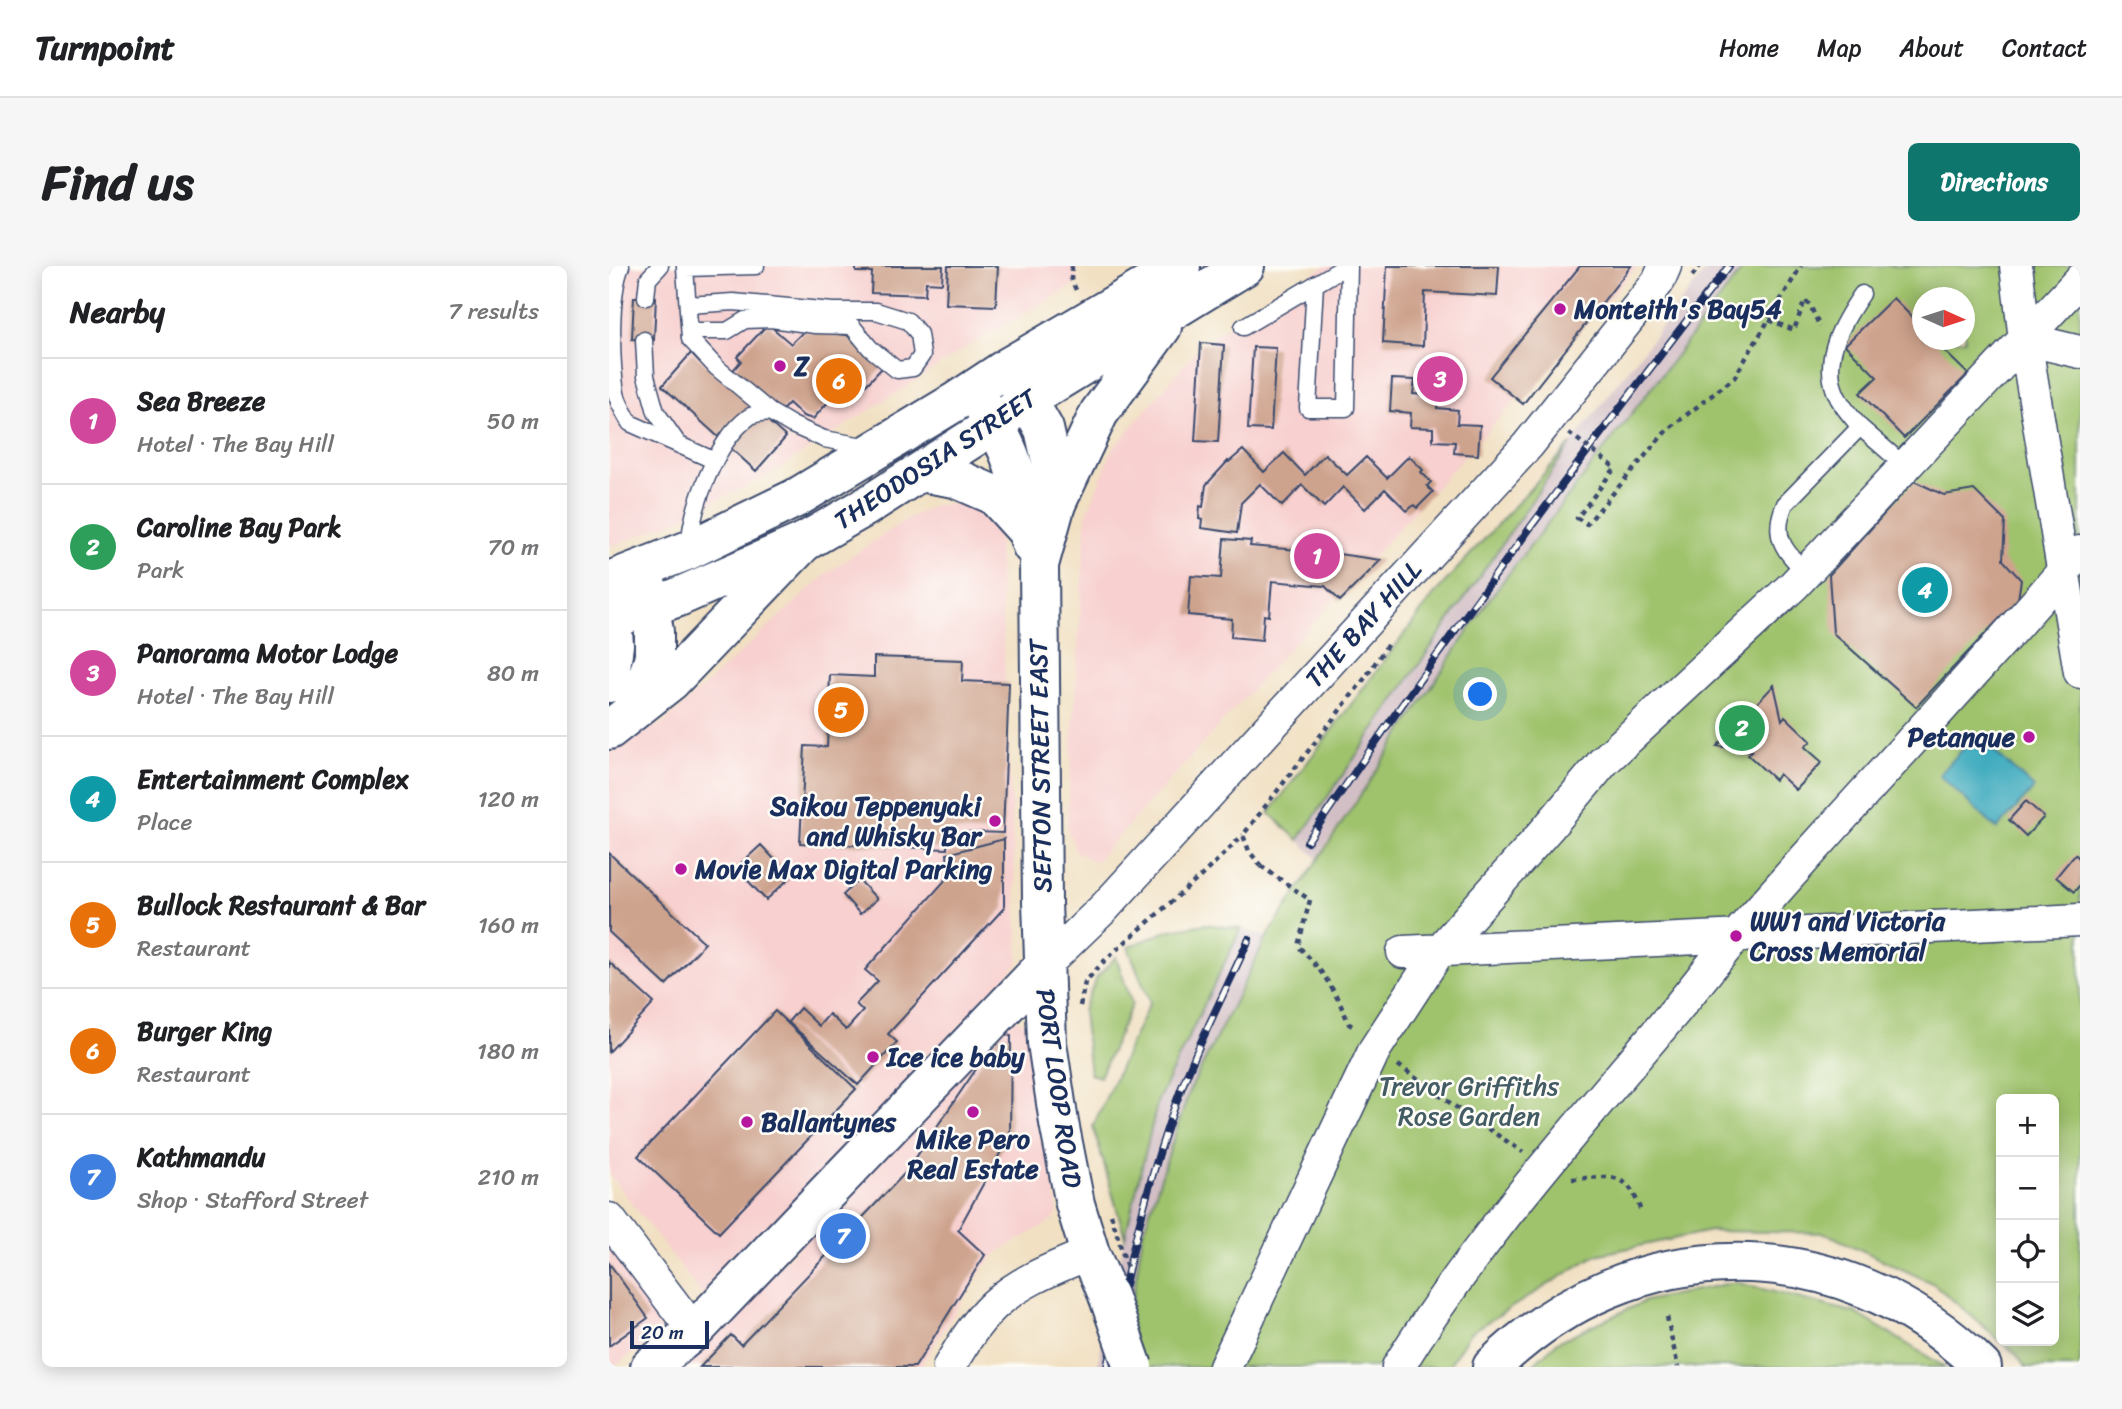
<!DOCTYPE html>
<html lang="en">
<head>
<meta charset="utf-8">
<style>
	body { margin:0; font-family:Sriracha,sans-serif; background:#f6f6f6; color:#202124 }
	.controls { position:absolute; right:21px; bottom:21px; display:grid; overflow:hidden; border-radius:10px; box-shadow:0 4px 18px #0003 }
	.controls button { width:63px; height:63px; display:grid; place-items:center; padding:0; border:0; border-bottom:2px solid #e0e0e0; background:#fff; color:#202124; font:35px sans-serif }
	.compass { position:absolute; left:1303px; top:21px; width:63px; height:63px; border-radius:50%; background:#fff; box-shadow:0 4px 18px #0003; rotate:93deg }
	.scale { position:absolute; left:21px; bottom:18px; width:79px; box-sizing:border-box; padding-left:7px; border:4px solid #1b2f5e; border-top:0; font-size:19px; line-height:24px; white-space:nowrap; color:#1b2f5e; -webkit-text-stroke:5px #fdfcf7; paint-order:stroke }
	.you { position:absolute; left:872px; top:429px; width:24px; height:24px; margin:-18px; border:5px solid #fff; border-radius:50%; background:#1a73e8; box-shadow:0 0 0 10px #1a73e833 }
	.badge { display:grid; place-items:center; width:46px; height:46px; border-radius:50%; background:#0f766e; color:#fff; font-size:23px; font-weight:700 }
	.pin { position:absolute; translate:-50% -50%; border:4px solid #fff; box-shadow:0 2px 7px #0006 }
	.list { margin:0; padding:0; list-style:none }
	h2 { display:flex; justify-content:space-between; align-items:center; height:91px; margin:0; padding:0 28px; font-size:30px }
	h2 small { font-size:23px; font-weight:400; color:#757577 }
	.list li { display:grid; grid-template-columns:46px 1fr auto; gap:21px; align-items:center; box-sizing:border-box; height:126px; padding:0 28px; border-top:2px solid #e0e0e0 }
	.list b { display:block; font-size:26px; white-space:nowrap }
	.list p { margin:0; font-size:23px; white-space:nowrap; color:#757577 }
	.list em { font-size:23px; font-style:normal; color:#757577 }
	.icon { flex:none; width:38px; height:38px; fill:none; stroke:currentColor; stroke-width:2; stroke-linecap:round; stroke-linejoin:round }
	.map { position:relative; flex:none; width:1471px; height:1101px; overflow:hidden; border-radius:10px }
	header { display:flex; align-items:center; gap:42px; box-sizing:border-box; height:98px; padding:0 35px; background:#fff; border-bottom:2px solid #e0e0e0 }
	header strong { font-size:33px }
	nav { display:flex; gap:38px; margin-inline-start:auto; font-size:24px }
	.intro { display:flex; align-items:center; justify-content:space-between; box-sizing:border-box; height:168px; padding:0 42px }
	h1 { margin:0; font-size:49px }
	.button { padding:18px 32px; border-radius:10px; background:#0f766e; color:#fff; font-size:24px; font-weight:700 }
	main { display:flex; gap:42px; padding:0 42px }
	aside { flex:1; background:#fff; border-radius:10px; box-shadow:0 4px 18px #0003 }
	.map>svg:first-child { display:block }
</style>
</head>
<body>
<header>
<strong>Turnpoint</strong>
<nav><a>Home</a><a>Map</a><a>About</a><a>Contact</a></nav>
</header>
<div class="intro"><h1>Find us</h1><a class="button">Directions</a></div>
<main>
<aside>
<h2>Nearby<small>7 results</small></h2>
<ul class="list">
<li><span class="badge" style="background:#d1479c">1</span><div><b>Sea Breeze</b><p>Hotel · The Bay Hill</p></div><em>50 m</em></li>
<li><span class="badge" style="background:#2e9e5b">2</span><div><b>Caroline Bay Park</b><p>Park</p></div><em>70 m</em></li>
<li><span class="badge" style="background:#d1479c">3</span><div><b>Panorama Motor Lodge</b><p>Hotel · The Bay Hill</p></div><em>80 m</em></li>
<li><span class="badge" style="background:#0f9aa8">4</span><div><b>Entertainment Complex</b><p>Place</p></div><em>120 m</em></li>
<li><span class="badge" style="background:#e8710a">5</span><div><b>Bullock Restaurant &amp; Bar</b><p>Restaurant</p></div><em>160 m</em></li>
<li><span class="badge" style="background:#e8710a">6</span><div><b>Burger King</b><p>Restaurant</p></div><em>180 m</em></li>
<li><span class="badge" style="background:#3f7fe0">7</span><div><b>Kathmandu</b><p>Shop · Stafford Street</p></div><em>210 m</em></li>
</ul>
</aside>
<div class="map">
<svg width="1471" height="1101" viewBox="0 0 1471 1101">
	<rect width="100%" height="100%" fill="#fdfcf7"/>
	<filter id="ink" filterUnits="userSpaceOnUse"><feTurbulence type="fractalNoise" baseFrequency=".0143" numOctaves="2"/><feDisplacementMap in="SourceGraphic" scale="14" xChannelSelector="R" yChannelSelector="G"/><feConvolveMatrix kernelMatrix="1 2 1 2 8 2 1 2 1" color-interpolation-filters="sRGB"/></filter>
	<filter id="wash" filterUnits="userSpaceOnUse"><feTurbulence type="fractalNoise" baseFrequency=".00686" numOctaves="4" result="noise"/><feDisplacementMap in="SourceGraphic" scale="28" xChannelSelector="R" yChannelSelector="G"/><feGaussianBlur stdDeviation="1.57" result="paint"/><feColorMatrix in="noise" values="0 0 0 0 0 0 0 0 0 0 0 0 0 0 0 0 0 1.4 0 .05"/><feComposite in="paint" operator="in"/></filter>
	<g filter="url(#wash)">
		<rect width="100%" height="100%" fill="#f1e0c2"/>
		<path fill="#f7d0cf" d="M0,0H468V17L366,76L160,209L64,256L0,281Z
			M716,0H1029L486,596L467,586L458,561L477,250L503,184L593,77Z
			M353,237L373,246L389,270L410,697L96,1033L0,908V488L12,475L56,456L218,307L299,252L327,239Z
			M400,749L421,760L449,946L444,954L389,986L374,1002L311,1101H69L98,1080Z
			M0,976L53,1051L51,1068L4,1101H0Z"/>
		<path fill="#d2bec5" d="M1100,0H1136L881,332L708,592L689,574L962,178Z
			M632,663L658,671L580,826L513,1101H488L516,971L549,834Z"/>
		<path fill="#9fc26c" stroke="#5d7865" stroke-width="2" fill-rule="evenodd" d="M1136,0H1471V1101H1416L1407,1088L1325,1018L1216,967L1102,965L987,989L861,1067L839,1101H513L534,966L580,826L658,671L881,332ZM1314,32H1356V74H1314ZM1392,833H1445V1075H1392Z
			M962,178L689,574L660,547L828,325Z
			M596,658L632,663L549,834L516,971L484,860L541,736L519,681L561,664Z
			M507,691L523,738L491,811L481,808L474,746L476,738L488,711Z
			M1126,1016L1247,1047L1336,1101H921L948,1076L1036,1035Z"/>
		<path fill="#3eaabe" stroke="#2c6c8e" stroke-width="2" d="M1367,469L1425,522L1388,563L1330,509Z"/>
		<g id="blocks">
			<path fill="#cea38d" d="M247,0H334L333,17L317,16L316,29L262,27L263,6H247Z
				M339,0H389L387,40L337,38Z
				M778,0H890L888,30L816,26L814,80L774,77Z
				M971,0H1022L914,138L881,111Z
				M25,31H47L45,74L23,73Z
				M1284,32L1314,62V74H1324L1359,108L1295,172L1251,127L1268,111L1236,79Z
				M159,58L182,78L195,65L238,69L273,102L240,137L228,126L204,153L194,150L180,137L161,157L177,171L147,205L53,120L83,86L115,115L132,95L128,91Z
				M592,77L615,79L609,176L586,175Z
				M644,81L667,82L662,164L639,163Z
				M783,113L806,114L804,128L829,130L828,142L849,144L848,158L871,159L869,189L845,187L846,176L824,175V162L801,161L802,147L781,145Z
				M634,184L655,206L675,187L696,209L716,188L738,209L757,191L778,212L800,190L814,204L812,206L822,216L818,220L824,226L808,242L805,239L798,245L776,223L756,243L734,221L715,241L693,219L673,240L651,218L632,237L628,267L592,262L593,254L590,253L591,240L594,241L597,219L619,195L620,196Z
				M1305,215L1335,229L1365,224L1396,255L1394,294L1412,314L1409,333L1307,441L1224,367L1220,309Z
				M615,273L642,275L641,280L726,287V284H730L729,288L772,294L731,335L716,320L663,315L660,350L655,349L653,374L622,371L623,353L579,349L582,310L612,312Z
				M265,391L354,394L353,415L400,417L394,567L339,565L338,583L191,577L196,480L218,481L221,409L265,411Z
				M1165,419L1173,454L1176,450L1202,475L1196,481L1213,496L1187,524L1170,508L1166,514L1139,489L1143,485L1108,480Z
				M1417,535L1435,551L1417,570L1400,554Z
				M395,573V642L279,768L288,776L249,819L179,756L191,742L210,760L220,748L237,764L254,745L247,738L269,715L256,704L340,610L338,588Z
				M152,579L182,611L157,634L127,602Z
				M0,587L96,677L57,719L0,666Z
				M1466,588L1471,593V619L1465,626L1447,611Z
				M250,614L268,633L251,648L234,629Z
				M0,696L45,737L0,786Z
				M166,745L247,823L110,967L29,890Z
				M391,768L402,770L401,869L349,964L376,989L306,1101H91L122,1069L132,1079L297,906Z
				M0,997L39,1052L0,1080Z"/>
		</g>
	</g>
	<g filter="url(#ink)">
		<use href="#blocks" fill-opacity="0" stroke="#3b4a6d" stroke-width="2"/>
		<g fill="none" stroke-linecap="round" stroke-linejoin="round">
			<g stroke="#3b4a6d" stroke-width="19">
				<path id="lane" d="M12,0C0,30 2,95 7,127C9,137 16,148 21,157L104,194
					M76,0V2L147,0
					M76,2L81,73L107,101L161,146
					M706,18L699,142H737L740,0
					M37,31L39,13L51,0
					M79,39L124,36L224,45H267L299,55L310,68L313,89L304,102L288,104L261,82L243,60L206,59L162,53L136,54L118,65H81
					M634,61L737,0
					M35,74L37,110L47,146L69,178
					M1251,161L1297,201
					M80,281C83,241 106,176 140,151C145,147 155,147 161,146L183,159L215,173L260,181
					M1197,306C1175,285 1162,270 1176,238L1251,161C1242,150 1231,139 1226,125C1213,90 1234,56 1253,28"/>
			</g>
			<g stroke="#3b4a6d" stroke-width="35">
				<path id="street" d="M1407,0L1416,73L1471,406
					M1416,73L1471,86
					M794,686L1471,654
					M434,701L496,641L919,179L1049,16L1056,0
					M0,953L85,1065
					M340,1101C353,1079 366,1057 385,1039C412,1014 448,1001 481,987
					M616,1101L766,783L830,685L939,562L995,495L1185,319L1471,14
					M789,1101C867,975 966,864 1061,751C1084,724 1105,695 1129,668C1241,539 1360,416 1471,286"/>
			</g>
			<g stroke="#3b4a6d" stroke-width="42">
				<path id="secondary" d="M0,417L5,379L1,322
					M29,440L45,391V366L36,308
					M0,464L62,415L195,276
					M41,1101L85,1065L434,701"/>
			</g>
			<g stroke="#3b4a6d" stroke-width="42">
				<path id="primary" d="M403,107L435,163L442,194L447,238L430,299L433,636L438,777L450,857L466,938L481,987L499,1029
					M367,128C380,150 395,172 403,196C412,224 412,253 423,280
					M883,1101C1023,962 1233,962 1373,1101"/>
			</g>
			<g stroke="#3b4a6d" stroke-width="42">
				<path id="highway" d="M311,206L346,212L385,229L416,263
					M447,238L490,147L553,61
					M0,315L80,284L187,232L346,136L399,101L572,0
					M0,354L67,332L195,276L256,241L367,170L437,122L636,0"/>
			</g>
			<path stroke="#3b4a6d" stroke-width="4.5" stroke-dasharray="5 5" stroke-linecap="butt" d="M463,0L462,13L468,26
				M1083,10L1091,0
				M1160,54L1185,64L1196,34L1201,39L1211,61
				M1000,197L1006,202L968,252L978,258L1058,164L1125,112L1192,0
				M652,600L640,585L634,569L756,412L781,375
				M701,634L689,680C715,706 726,724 740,758L747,762
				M471,740L476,716L498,692L592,610L634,569
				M789,799L855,847L914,886
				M963,913C1002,911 1018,902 1032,946
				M1058,1051L1069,1101"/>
			<use href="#lane" stroke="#fff" stroke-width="16"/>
			<use href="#street" stroke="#fff" stroke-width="32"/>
			<use href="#secondary" stroke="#fff" stroke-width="38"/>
			<use href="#primary" stroke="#fff" stroke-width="38"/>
			<use href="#highway" stroke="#fff" stroke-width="38"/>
			<g stroke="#1b2f5e" stroke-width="8">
				<path id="rail" d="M698,576C831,379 974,188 1120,0
					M498,1101C516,1017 533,935 561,854C582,791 613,733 640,673"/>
			</g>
			<use href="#rail" stroke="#fdfcf7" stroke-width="5" stroke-dasharray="16" stroke-linecap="butt"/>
			<g stroke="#3b4a6d" stroke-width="42" stroke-linecap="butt">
				<path id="primary-bridge" d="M499,1029L524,1101"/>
			</g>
			<path stroke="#3b4a6d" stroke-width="4.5" stroke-dasharray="5 5" stroke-linecap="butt" d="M960,167L1000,197
				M652,600L701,634
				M502,948L519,1005"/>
			<use href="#primary-bridge" stroke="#fff" stroke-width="38"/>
		</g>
	</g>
	<g fill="#b5179e" stroke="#fdfcf7" stroke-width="2.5">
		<circle cx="951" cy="43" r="7"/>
		<circle cx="171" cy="100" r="7"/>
		<circle cx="1420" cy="471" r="7"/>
		<circle cx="386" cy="555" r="7"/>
		<circle cx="72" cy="603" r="7"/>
		<circle cx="1127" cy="670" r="7"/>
		<circle cx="264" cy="791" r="7"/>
		<circle cx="364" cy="846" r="7"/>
		<circle cx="138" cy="856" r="7"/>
	</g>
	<g text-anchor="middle" stroke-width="5" stroke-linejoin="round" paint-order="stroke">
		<g font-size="26" font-weight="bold" fill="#1b2f5e" stroke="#fdfcf7" text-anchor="start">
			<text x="965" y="52">Monteith's Bay54</text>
			<text x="185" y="109">Z</text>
			<text x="1406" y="480" text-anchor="end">Petanque</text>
			<text x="372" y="549" text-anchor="end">Saikou Teppenyaki<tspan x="372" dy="30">and Whisky Bar</tspan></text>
			<text x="86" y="612">Movie Max Digital Parking</text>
			<text x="1141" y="664">WW1 and Victoria<tspan x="1141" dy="30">Cross Memorial</tspan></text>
			<text x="278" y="800">Ice ice baby</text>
			<text x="152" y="865">Ballantynes</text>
			<text x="364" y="882" text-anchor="middle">Mike Pero<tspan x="364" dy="30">Real Estate</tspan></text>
		</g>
		<g font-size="26" fill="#1b2f5e" stroke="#fdfcf7">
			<text transform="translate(326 193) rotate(-33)" y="9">THEODOSIA STREET</text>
			<text transform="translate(754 358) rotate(-48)" y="9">THE BAY HILL</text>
			<text transform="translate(431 500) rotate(-91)" y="9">SEFTON STREET EAST</text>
			<text transform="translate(450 822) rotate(82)" y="9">PORT LOOP ROAD</text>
		</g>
		<g font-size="26" fill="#435b62" stroke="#fdfcf7">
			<text x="860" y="829">Trevor Griffiths<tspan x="860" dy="30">Rose Garden</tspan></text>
		</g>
	</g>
</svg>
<div class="controls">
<button>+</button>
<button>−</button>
<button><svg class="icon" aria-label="locate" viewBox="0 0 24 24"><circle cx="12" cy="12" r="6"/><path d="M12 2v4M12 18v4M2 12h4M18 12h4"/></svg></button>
<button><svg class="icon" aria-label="layers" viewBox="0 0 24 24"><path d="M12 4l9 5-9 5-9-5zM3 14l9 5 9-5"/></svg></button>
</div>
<svg class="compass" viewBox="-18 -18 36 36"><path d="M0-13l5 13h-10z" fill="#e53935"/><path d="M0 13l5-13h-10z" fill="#757577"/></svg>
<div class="scale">20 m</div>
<div class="you"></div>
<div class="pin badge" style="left:708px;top:290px;background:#d1479c">1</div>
<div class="pin badge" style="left:1133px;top:462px;background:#2e9e5b">2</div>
<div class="pin badge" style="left:831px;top:113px;background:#d1479c">3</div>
<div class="pin badge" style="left:1316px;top:324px;background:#0f9aa8">4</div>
<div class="pin badge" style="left:232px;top:444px;background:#e8710a">5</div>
<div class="pin badge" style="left:230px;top:115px;background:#e8710a">6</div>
<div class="pin badge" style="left:234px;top:970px;background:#3f7fe0">7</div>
</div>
</main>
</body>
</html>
